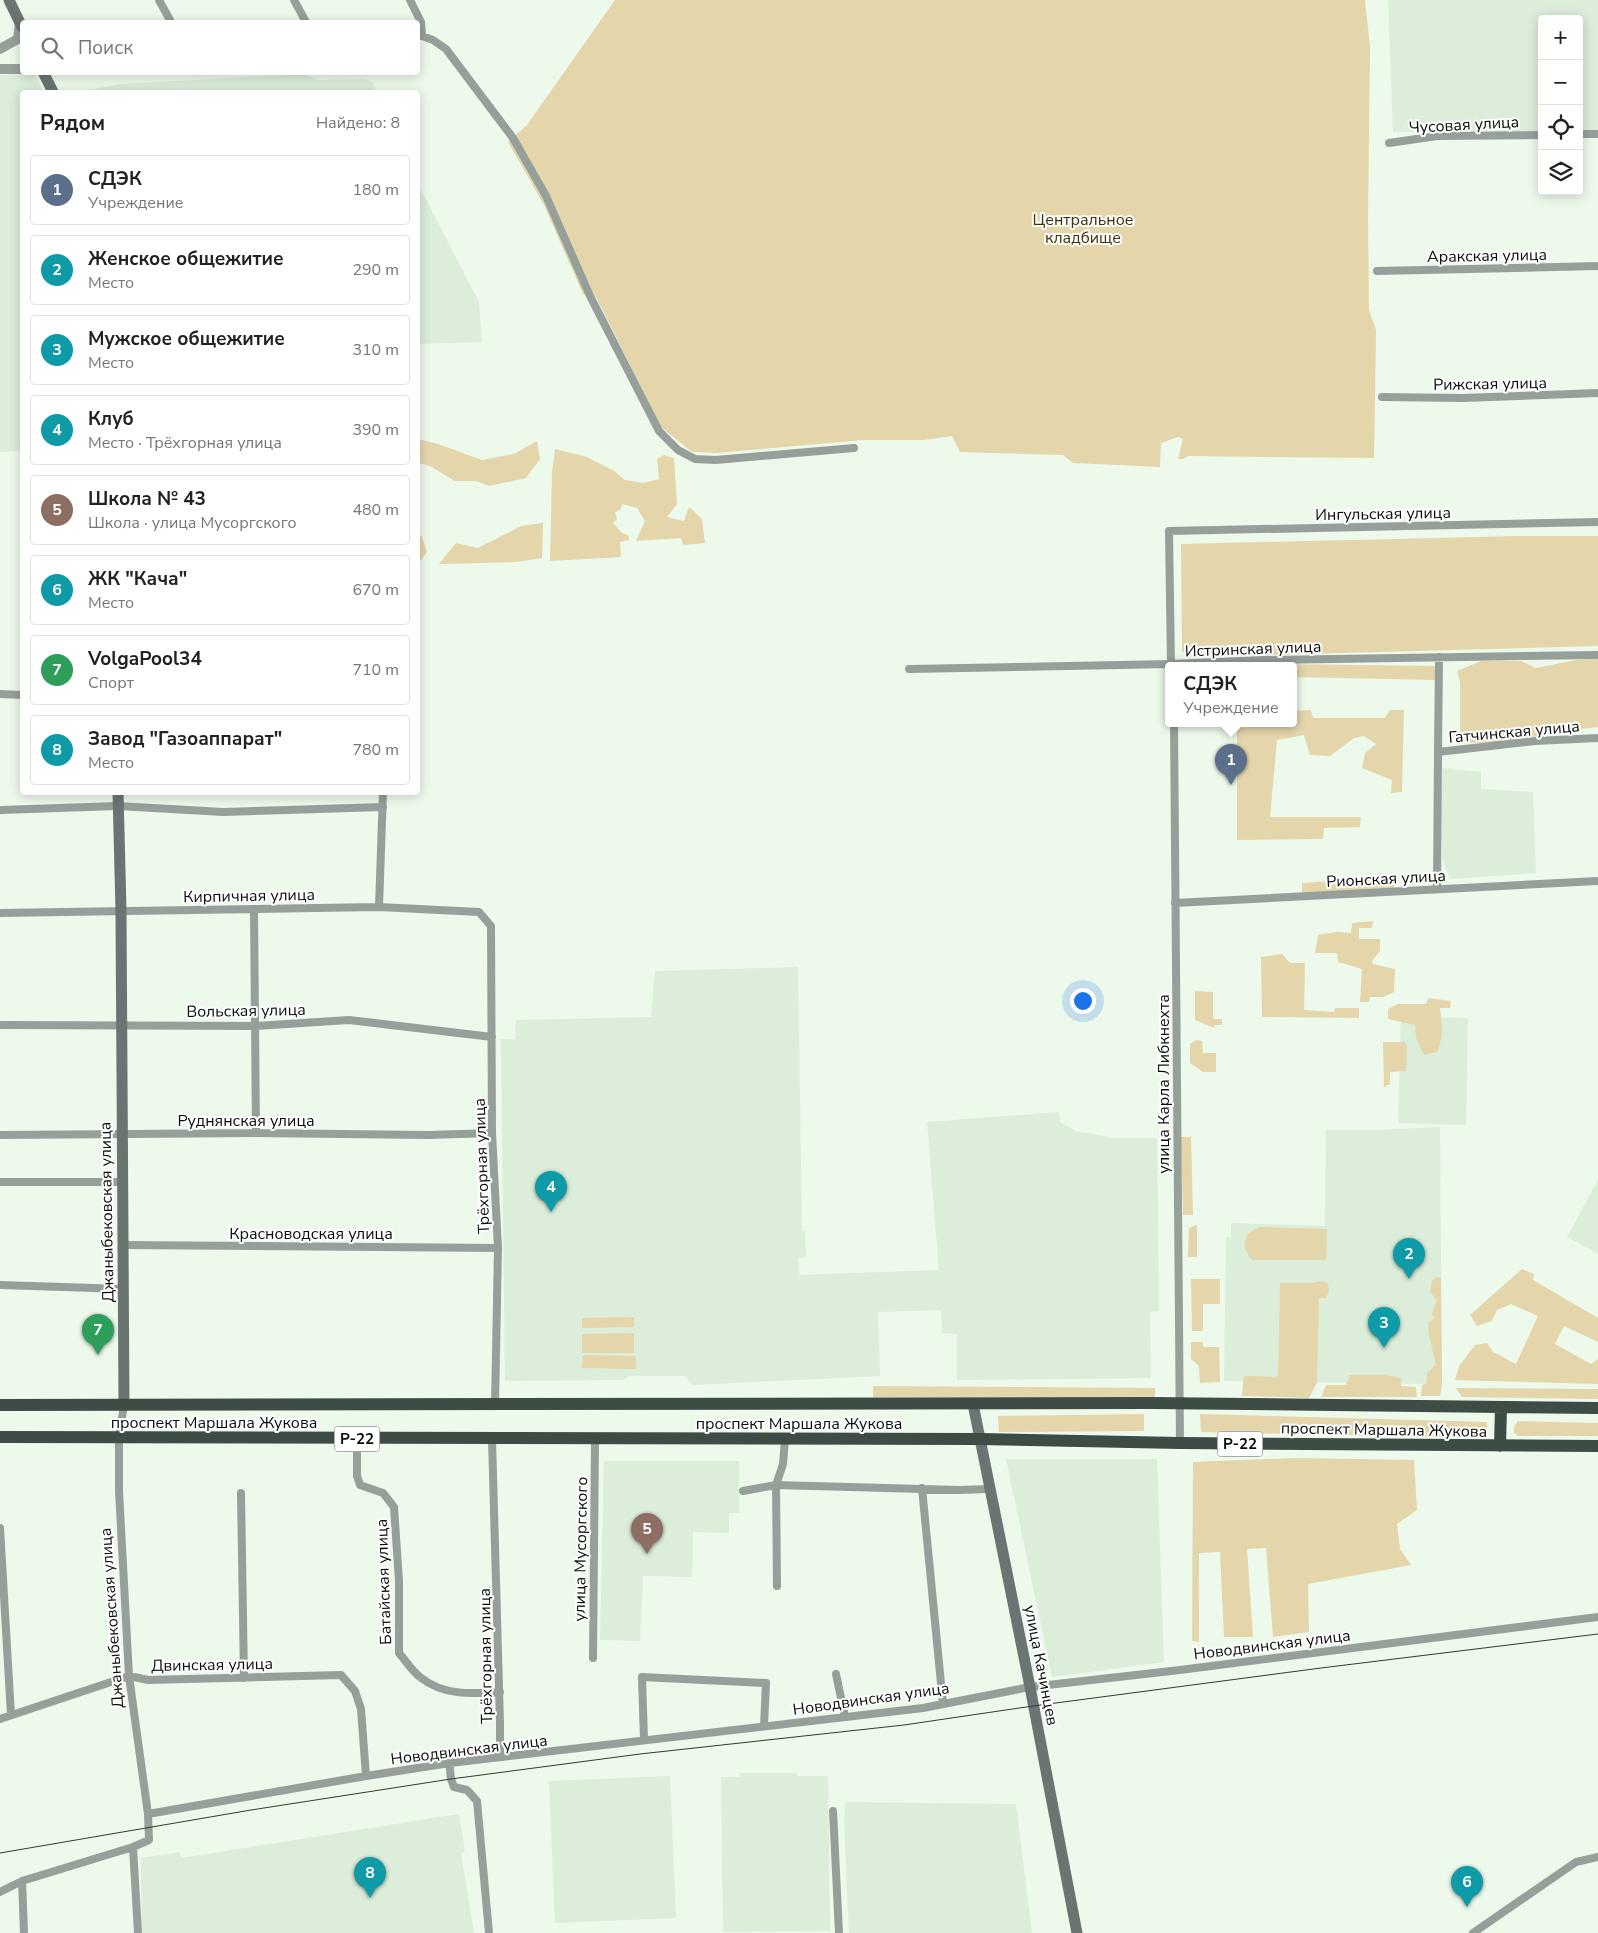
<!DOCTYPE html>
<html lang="ru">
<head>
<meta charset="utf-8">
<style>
	body { margin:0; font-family:"Nunito Sans",sans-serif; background:#f2f2f2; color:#222 }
	.controls { position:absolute; right:15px; top:15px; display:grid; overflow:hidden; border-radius:5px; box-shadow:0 2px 12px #0003 }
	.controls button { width:45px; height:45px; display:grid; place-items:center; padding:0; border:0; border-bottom:1px solid #e0e0e0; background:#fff; color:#222; font:25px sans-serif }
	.you { position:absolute; left:1082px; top:1000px; width:18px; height:18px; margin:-12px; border:4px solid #fff; border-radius:50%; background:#1a73e8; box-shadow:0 0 0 8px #1a73e833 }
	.badge { display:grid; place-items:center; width:32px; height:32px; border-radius:50%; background:#0b8043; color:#fff; font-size:16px; font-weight:700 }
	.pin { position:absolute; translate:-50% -41px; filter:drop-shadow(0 1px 2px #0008) }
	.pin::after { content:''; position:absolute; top:26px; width:18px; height:15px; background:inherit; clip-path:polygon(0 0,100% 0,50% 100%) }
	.popup { position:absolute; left:1165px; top:662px; width:132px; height:65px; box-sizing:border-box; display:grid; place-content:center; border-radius:5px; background:#fff; filter:drop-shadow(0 1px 4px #0005); font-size:16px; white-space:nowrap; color:#767676 }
	.popup b { font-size:19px; color:#222 }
	.popup::after { content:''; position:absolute; left:50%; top:100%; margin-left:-10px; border:10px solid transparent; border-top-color:#fff }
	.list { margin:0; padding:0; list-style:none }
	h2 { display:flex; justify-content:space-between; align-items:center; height:65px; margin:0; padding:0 20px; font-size:21px }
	h2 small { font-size:16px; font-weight:400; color:#767676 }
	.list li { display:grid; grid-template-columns:32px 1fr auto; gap:15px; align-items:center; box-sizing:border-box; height:70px; margin:0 10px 10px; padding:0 10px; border:1px solid #e0e0e0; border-radius:5px }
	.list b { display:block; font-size:19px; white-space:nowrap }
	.list p { margin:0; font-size:16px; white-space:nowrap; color:#767676 }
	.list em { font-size:16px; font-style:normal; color:#767676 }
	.icon { flex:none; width:28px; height:28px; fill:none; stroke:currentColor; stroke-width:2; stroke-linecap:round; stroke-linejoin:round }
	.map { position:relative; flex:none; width:1598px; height:1933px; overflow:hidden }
	.search { position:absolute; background:#fff; box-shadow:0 2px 12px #0003; left:20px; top:20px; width:400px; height:55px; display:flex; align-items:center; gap:12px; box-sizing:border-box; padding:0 18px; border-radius:5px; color:#767676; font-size:19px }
	.panel { position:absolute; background:#fff; box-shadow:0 2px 12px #0003; left:20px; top:90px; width:400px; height:705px; border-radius:5px }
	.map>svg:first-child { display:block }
</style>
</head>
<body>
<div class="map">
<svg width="1598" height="1933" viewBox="0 0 1598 1933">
	<rect width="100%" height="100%" fill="#edf9eb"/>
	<path fill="#dcedda" d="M1388,0H1598V133H1579V19H1542V133L1393,132Z
		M35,74L43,92H22V451L0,452V75Z
		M303,74L319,80L365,79L373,82L375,92H80L120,84Z
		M418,184L479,302L482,342L418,344Z
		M1441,768L1481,772V789L1533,792L1536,873L1450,879L1442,858Z
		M798,967L802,1231H805L806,1257L798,1258L799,1275L939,1270L927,1122L1059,1112L1060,1122L1076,1131L1114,1138H1157L1159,1311L1150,1312L1151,1378L957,1380V1334L942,1333L941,1310L878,1312L880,1376L692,1385L685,1376H629L623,1380L505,1381L501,1039H515L516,1020L651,1017L655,971Z
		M1401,1016L1468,1018L1466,1125L1398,1123Z
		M1440,1127L1442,1384L1224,1381L1226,1237H1231V1223L1325,1226L1326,1130H1377Z
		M1598,1180V1254L1567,1237Z
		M1006,1459H1157L1164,1662L1052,1677Z
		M604,1461H739V1513H729V1533L693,1532L692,1577L643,1576L640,1641L600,1640Z
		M739,1773H797L798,1776H828L830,1931L723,1932L721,1777H739Z
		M670,1776L676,1918L555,1923L549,1781Z
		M845,1802L1016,1804L1032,1933H849L844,1822Z
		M459,1814L465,1852L461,1853L474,1933H142L141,1858L180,1852L181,1858Z"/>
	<path fill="#e4d5ab" d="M615,0H1365L1370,47L1368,217L1369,310L1376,330L1374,458L1188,456L1183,459H1178L1183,439L1178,437L1161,443L1160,467L1073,463L1063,455L960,452L952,436L924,440H863L716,453L692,452L661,427L596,297L583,294L544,205L508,142L527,125Z
		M418,439L438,444L482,460L514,454L537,441L540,459L526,478L489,486L476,481H455L430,466L418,463Z
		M555,449L587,457L614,471L625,480L644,483L659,479L657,459L664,455L674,458L677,504L667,517L684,521L689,507L702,519L705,543L683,545L681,538L636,541L645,521L637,508L622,504L621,509L615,512L617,519L613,523L622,533L629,536V540L620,542L621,557L550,561L552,472Z
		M543,523L542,558L516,562L439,564L456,543L478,548L521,526Z
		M418,533L422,537L427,552L418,564Z
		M1518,536H1598V646L1270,655L1182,652L1181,544Z
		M1598,659V727L1544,733L1518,742L1460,743V682L1457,671L1481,661H1521L1536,668L1576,660Z
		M1281,664L1436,666L1435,680L1294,677V666H1276Z
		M1311,710L1313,718H1385L1390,710H1404L1402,792L1391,793L1392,780L1362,768L1365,753L1376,744L1364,736L1354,738L1330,756L1310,755L1304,735L1277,740L1270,817H1361L1360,827L1324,828L1323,839L1237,840V724H1294V711Z
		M1394,877V889L1302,895V883Z
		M1373,921L1372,928H1359V939H1380V951L1372,961L1373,964L1395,969L1394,992L1383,997H1370L1369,1002H1360L1362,969L1338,962L1337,953H1315L1318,935L1337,932L1351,933L1352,923Z
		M1282,954L1290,963H1305L1304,1010L1334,1012L1335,1008H1359V1018L1262,1017L1261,957Z
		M1195,991L1213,992V1019H1222V1025H1214V1028L1195,1020Z
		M1428,998L1451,1001L1450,1008H1440C1442,1024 1444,1038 1437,1052L1424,1055L1416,1038L1415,1025L1388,1019V1009L1398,1004H1426Z
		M1196,1040L1202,1041L1203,1053H1216V1072H1203L1190,1063V1044Z
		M1383,1042H1404L1407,1045L1406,1071L1390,1072V1085H1386V1087H1384Z
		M1181,1137H1191L1193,1215H1183Z
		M1197,1225V1257H1188L1189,1228Z
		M1261,1227L1327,1229L1326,1260H1252C1240,1246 1243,1232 1261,1227Z
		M1522,1269L1534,1274L1533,1280L1598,1318V1342L1564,1326L1555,1344L1591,1364L1598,1359V1384L1455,1380L1459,1366L1475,1345L1487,1343L1493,1352L1516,1364L1538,1316L1511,1304L1497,1310L1492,1321L1477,1326L1470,1315Z
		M1436,1277L1441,1278L1442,1384L1440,1396H1421L1422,1385L1427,1383V1373L1436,1365L1428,1330L1429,1322L1434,1318L1432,1313L1437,1301L1430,1291L1432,1281Z
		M1191,1279H1220V1304H1203V1331H1192Z
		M1323,1281L1328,1283L1329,1291L1326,1298H1319L1317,1383L1309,1398L1242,1396L1244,1376L1278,1377L1280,1283H1310Z
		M634,1317V1327L582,1328V1318Z
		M634,1333V1353H582V1334Z
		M1191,1342H1203V1347H1219L1220,1382L1200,1383L1199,1366L1191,1359Z
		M583,1355L636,1356V1369L582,1368Z
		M1350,1375H1386L1401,1378V1386L1416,1387L1417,1397H1321L1326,1385H1346Z
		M873,1386L1155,1388V1397H873Z
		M1456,1388L1598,1389V1399L1462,1397Z
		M1144,1414V1431L999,1432L998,1416Z
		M1200,1414L1487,1422V1438L1201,1432Z
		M1518,1421L1598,1423V1436H1518L1514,1433V1427Z
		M1294,1458L1414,1460L1417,1510L1397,1524L1400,1549L1411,1565L1308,1584L1309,1632L1273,1637L1266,1548L1247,1549L1253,1637H1224L1220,1552L1199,1553V1642L1192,1641L1193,1462Z"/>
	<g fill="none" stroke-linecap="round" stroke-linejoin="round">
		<path stroke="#979f9b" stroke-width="8" d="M159,0L171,22
			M294,0L306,22
			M410,0L421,22L422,36
			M422,36L433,40L446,49L513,138L546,196L590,296L659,431L678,450L695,459L716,460L854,448
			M1579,134H1598
			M1389,143L1437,136L1542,135
			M1377,271L1598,266
			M1382,397L1463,398L1598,393
			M1439,657L1438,752L1535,741L1598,738
			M1171,666L1169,531L1598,522
			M909,669L1171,664L1263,660L1598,655
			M0,694L22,695
			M1174,724L1180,1443
			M0,810L118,806L223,812L383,807
			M1437,889L1438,752
			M1175,903L1598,881
			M379,907L383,792
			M254,909L256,1133
			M0,913L379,907L479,912L491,926L492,1133L498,1248L495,1405
			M0,1025L256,1026L349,1020L492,1037
			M0,1135L256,1133L428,1135L492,1133
			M0,1182H122
			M123,1245L498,1248
			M0,1285L124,1289
			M357,1439V1476L360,1485L383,1493L394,1507L399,1581V1653C406,1661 412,1671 420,1677C443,1696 473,1694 500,1692
			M492,1439L500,1723V1753L492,1754
			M922,1488L943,1704
			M743,1491L776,1485L958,1490L989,1489
			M241,1493L244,1678
			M0,1528L11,1715
			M777,1586L776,1485L783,1464L785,1439
			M593,1658L595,1440
			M836,1674L845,1717
			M0,1719L129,1676L148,1680L341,1675L355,1691L361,1709L366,1776
			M644,1740L642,1677L766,1683L764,1726
			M449,1760L451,1779L454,1787L467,1790L477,1801L489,1933
			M833,1811L839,1933
			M148,1814L366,1776L450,1763L923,1708L1030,1687L1180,1670L1598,1617
			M133,1847L138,1933
			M22,1881L24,1933
			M0,1892L22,1881L133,1847L149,1840L148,1814L129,1676L119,1491V1437L124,1405
			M1473,1933L1576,1862L1598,1857"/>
		<path stroke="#979f9b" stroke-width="10" d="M0,49L18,39L20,22
			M0,69H22"/>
		<path stroke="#6a7571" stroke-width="11" d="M9,0L22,27
			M43,72L53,92
			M118,792L121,911L124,1405
			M973,1404L1030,1687L1077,1933"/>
		<path stroke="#3e4c46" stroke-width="12" d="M0,1405L1151,1403L1598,1408
			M0,1437L980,1439L1180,1443L1598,1446
			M1500,1446L1501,1407"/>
		<path stroke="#343a34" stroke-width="1" d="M0,1853L251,1810L451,1779L640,1754L904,1725L1033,1706L1321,1668L1598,1634"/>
	</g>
	<g text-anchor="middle" stroke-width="4" stroke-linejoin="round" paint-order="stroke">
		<g fill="#fff" stroke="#535653" stroke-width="1">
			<rect x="334.5" y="1426.5" width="45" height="25" rx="4"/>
			<rect x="1217.5" y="1431.5" width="45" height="25" rx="4"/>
		</g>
		<g font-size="15" font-weight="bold" fill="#090d09">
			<text x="357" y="1444">Р-22</text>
			<text x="1240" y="1449">Р-22</text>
		</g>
		<g font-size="16" fill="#090d09" stroke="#fff">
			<text transform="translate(1464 124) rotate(-3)" y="6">Чусовая улица</text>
			<text transform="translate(1487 255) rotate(-1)" y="6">Аракская улица</text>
			<text transform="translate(1490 383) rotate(-1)" y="6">Рижская улица</text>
			<text transform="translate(1383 513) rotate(-1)" y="6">Ингульская улица</text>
			<text transform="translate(1253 648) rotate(-2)" y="6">Истринская улица</text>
			<text transform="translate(1514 731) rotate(-5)" y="6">Гатчинская улица</text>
			<text transform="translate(1386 878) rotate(-3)" y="6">Рионская улица</text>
			<text transform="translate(249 895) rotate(-1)" y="6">Кирпичная улица</text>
			<text transform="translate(246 1010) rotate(-1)" y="6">Вольская улица</text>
			<text transform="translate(1163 1084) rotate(-90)" y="6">улица Карла Либкнехта</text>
			<text x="246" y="1126">Руднянская улица</text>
			<text transform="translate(481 1166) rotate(-92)" y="6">Трёхгорная улица</text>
			<text transform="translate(106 1212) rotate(-91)" y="6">Джаныбековская улица</text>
			<text x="311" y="1239">Красноводская улица</text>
			<text x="214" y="1428">проспект Маршала Жукова</text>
			<text x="799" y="1429">проспект Маршала Жукова</text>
			<text transform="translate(1384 1429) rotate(1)" y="6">проспект Маршала Жукова</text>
			<text transform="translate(580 1549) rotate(-89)" y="6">улица Мусоргского</text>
			<text transform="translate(383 1582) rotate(-92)" y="6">Батайская улица</text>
			<text transform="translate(111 1618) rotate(-94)" y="6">Джаныбековская улица</text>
			<text transform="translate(1272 1644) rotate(-7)" y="6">Новодвинская улица</text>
			<text transform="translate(485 1656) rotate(-91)" y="6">Трёхгорная улица</text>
			<text transform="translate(212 1664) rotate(-1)" y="6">Двинская улица</text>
			<text transform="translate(1042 1665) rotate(79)" y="6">улица Качинцев</text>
			<text transform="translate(871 1698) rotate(-8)" y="6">Новодвинская улица</text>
			<text transform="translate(469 1749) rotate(-7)" y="6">Новодвинская улица</text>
		</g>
		<g font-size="16" fill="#3f3104" stroke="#fff">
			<text x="1083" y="225">Центральное<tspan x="1083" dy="18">кладбище</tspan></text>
		</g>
	</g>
</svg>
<div class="controls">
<button>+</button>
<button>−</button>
<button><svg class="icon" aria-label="locate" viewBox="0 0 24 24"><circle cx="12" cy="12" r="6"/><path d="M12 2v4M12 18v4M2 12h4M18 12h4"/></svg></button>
<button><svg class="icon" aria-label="layers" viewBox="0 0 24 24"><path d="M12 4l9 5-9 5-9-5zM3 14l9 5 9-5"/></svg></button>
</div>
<div class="you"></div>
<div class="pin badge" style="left:1231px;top:785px;background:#5c6f8a">1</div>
<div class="popup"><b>СДЭК</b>Учреждение</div>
<div class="pin badge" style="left:1409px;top:1279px;background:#0f9aa8">2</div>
<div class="pin badge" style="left:1384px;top:1348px;background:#0f9aa8">3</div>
<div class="pin badge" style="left:551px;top:1212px;background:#0f9aa8">4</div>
<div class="pin badge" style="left:647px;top:1554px;background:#8d6e63">5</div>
<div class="pin badge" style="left:1467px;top:1907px;background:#0f9aa8">6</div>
<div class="pin badge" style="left:98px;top:1355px;background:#2e9e5b">7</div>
<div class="pin badge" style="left:370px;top:1898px;background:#0f9aa8">8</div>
<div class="search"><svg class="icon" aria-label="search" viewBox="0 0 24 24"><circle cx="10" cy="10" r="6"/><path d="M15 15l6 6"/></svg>Поиск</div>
<section class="panel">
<h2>Рядом<small>Найдено: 8</small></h2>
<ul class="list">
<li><span class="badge" style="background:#5c6f8a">1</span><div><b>СДЭК</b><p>Учреждение</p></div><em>180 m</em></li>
<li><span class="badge" style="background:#0f9aa8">2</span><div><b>Женское общежитие</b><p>Место</p></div><em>290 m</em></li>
<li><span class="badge" style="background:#0f9aa8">3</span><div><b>Мужское общежитие</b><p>Место</p></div><em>310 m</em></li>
<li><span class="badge" style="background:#0f9aa8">4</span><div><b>Клуб</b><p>Место · Трёхгорная улица</p></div><em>390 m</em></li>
<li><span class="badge" style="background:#8d6e63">5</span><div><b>Школа № 43</b><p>Школа · улица Мусоргского</p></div><em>480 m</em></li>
<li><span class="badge" style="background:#0f9aa8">6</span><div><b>ЖК &quot;Кача&quot;</b><p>Место</p></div><em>670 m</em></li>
<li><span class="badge" style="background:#2e9e5b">7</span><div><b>VolgaPool34</b><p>Спорт</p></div><em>710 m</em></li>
<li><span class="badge" style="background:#0f9aa8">8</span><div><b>Завод &quot;Газоаппарат&quot;</b><p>Место</p></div><em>780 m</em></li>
</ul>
</section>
</div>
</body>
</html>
